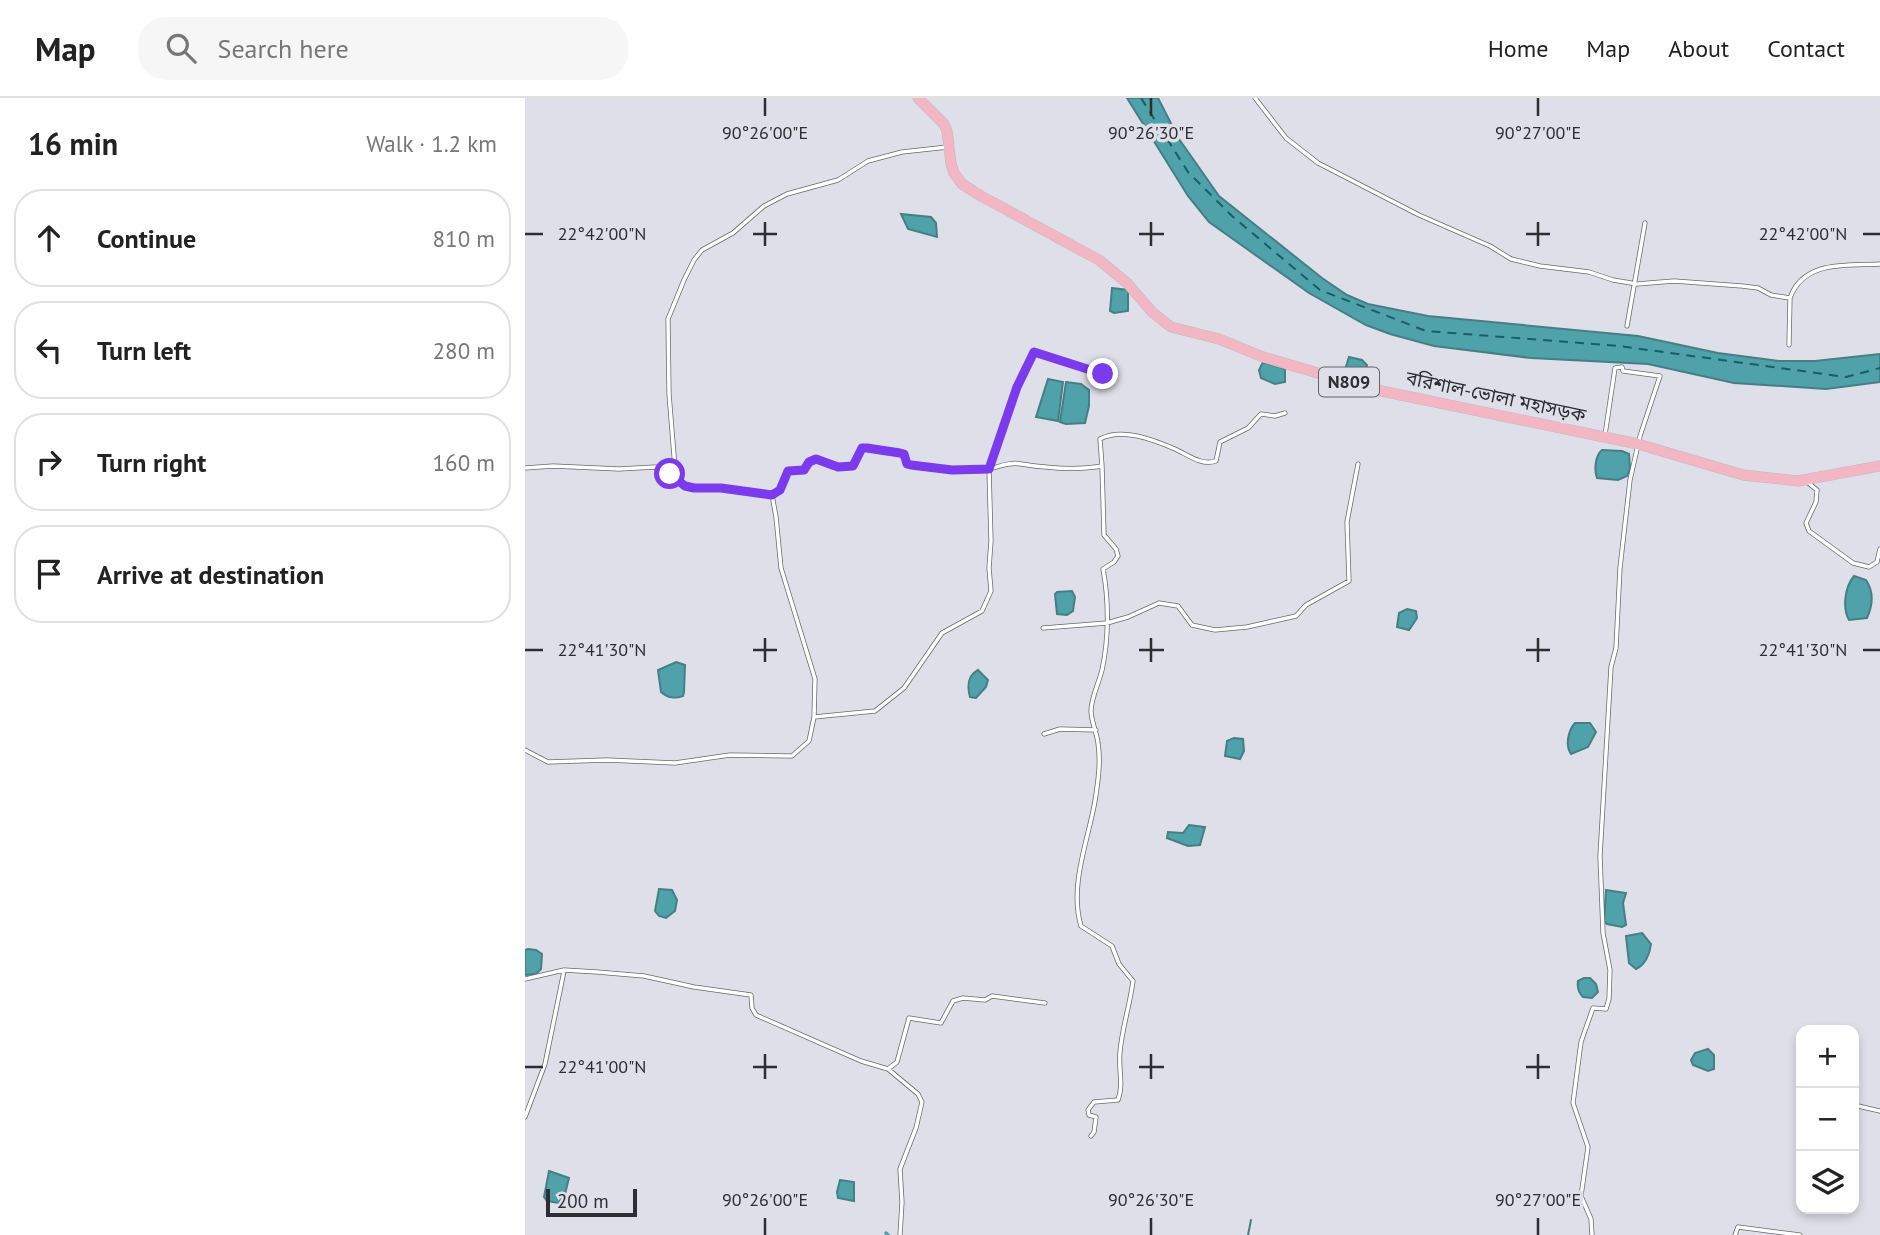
<!DOCTYPE html>
<html lang="en">
<head>
<meta charset="utf-8">
<style>
	body { margin:0; font-family:"PT Sans","Noto Sans Bengali",sans-serif; background:#f6f6f6; color:#222 }
	.controls { position:absolute; right:21px; bottom:21px; display:grid; overflow:hidden; border-radius:14px; box-shadow:0 4px 10px #0003 }
	.controls button { width:63px; height:63px; display:grid; place-items:center; padding:0; border:0; border-bottom:2px solid #e0e0e0; background:#fff; color:#222; font:35px sans-serif }
	.scale { position:absolute; left:21px; bottom:18px; width:91px; box-sizing:border-box; padding-left:7px; border:4px solid #2d2e31; border-top:0; font-size:19px; line-height:24px; white-space:nowrap; color:#2d2e31; -webkit-text-stroke:5px #dedfe8; paint-order:stroke }
	.stop { position:absolute; width:21px; height:21px; margin:-16px; border:5px solid #7c3aed; border-radius:50%; background:#fff }
	.stop.end { background:#7c3aed; border-color:#fff; box-shadow:0 2px 7px #0008 }
	.list { margin:0; padding:0; list-style:none }
	h2 { display:flex; justify-content:space-between; align-items:center; height:91px; margin:0; padding:0 28px; font-size:30px }
	h2 small { font-size:23px; font-weight:400; color:#767676 }
	.list li { display:grid; grid-template-columns:46px 1fr auto; gap:21px; align-items:center; box-sizing:border-box; height:98px; margin:0 14px 14px; padding:0 14px; border:2px solid #e0e0e0; border-radius:28px }
	.list b { display:block; font-size:26px; white-space:nowrap }
	.list em { font-size:23px; font-style:normal; color:#767676 }
	.icon { flex:none; width:38px; height:38px; fill:none; stroke:currentColor; stroke-width:2; stroke-linecap:round; stroke-linejoin:round }
	.map { position:relative; flex:none; width:1355px; height:1137px; overflow:hidden }
	header { display:flex; align-items:center; gap:42px; box-sizing:border-box; height:98px; padding:0 35px; background:#fff; border-bottom:2px solid #e0e0e0 }
	header strong { font-size:33px }
	nav { display:flex; gap:38px; margin-inline-start:auto; font-size:24px }
	.search { width:490px; height:63px; background:#f6f6f6; display:flex; align-items:center; gap:18px; box-sizing:border-box; padding:0 24px; border-radius:28px; color:#767676; font-size:26px }
	main { display:flex }
	aside { flex:1; background:#fff }
	.map>svg:first-child { display:block }
</style>
</head>
<body>
<header>
<strong>Map</strong>
<div class="search"><svg class="icon" aria-label="search" viewBox="0 0 24 24"><circle cx="10" cy="10" r="6"/><path d="M15 15l6 6"/></svg>Search here</div>
<nav><a>Home</a><a>Map</a><a>About</a><a>Contact</a></nav>
</header>
<main>
<aside>
<h2>16 min<small>Walk · 1.2 km</small></h2>
<ul class="list">
<li><svg class="icon" aria-label="ahead" viewBox="0 0 24 24"><path d="M12 20V5M6 11l6-6 6 6"/></svg><div><b>Continue</b></div><em>810 m</em></li>
<li><svg class="icon" aria-label="left" viewBox="0 0 24 24"><path d="M17 20v-9H6M10 6l-5 5 5 5"/></svg><div><b>Turn left</b></div><em>280 m</em></li>
<li><svg class="icon" aria-label="right" viewBox="0 0 24 24"><path d="M7 20v-9h11M14 6l5 5-5 5"/></svg><div><b>Turn right</b></div><em>160 m</em></li>
<li><svg class="icon" aria-label="arrive" viewBox="0 0 24 24"><path d="M6 21V4h12l-3 4 3 4H6"/></svg><div><b>Arrive at destination</b></div></li>
</ul>
</aside>
<div class="map">
<svg width="1355" height="1137" viewBox="0 0 1355 1137">
	<rect width="100%" height="100%" fill="#dedfe8"/>
	<path fill="#4fa2a9" stroke="#457f85" stroke-width="2" d="M602,0H633L654,41L694,98L797,180L822,197L843,206L903,218L1113,238L1193,255L1254,263H1290L1355,256V284L1301,291L1209,285L1123,266L1006,260L909,248L865,236L841,227L784,195L684,124L663,98Z
		M376,116L406,119L411,125L412,139L383,131Z
		M587,190L603,192V213L589,215L585,213Z
		M824,259L837,262L842,267C840,280 833,284 821,280L819,275Z
		M738,264L760,271V284L750,286L736,280L734,272Z
		M523,281L538,284L533,323L511,319Z
		M541,284L556,286L564,292V308L560,325L541,326L535,324Z
		M1077,352L1097,353L1104,356L1105,371L1102,378L1093,382L1072,380C1069,372 1070,358 1077,352Z
		M1329,478L1341,482C1349,494 1348,507 1342,520L1324,522C1317,509 1320,489 1329,478Z
		M547,493L550,499L548,513L542,517L532,516L530,496L532,494Z
		M882,511L891,513L892,520L884,532L872,529L874,515Z
		M151,564L160,567L159,594L158,598C149,601 143,600 136,594L133,572Z
		M453,572L463,582L461,589L451,600L445,599C442,588 442,578 453,572Z
		M1050,625H1065L1071,634L1063,649L1046,656C1040,647 1043,633 1050,625Z
		M709,640L718,641L719,653L715,661L700,658L702,643Z
		M664,727L680,729L675,747L663,748L642,740L643,734L658,735Z
		M134,791L147,792L152,802L150,813L141,820L134,818L130,813Z
		M1081,792L1101,795L1098,805L1101,827L1097,829L1082,826L1079,823Z
		M1117,835L1126,846C1125,856 1120,867 1111,871L1104,865L1101,838Z
		M3,851L11,852L17,856L16,871L11,876L0,877V852Z
		M1059,880H1065L1071,886L1073,894L1067,900L1058,899C1054,895 1052,889 1053,883Z
		M1183,951L1189,957V971L1183,973L1168,967L1166,962L1170,955Z
		M24,1073L44,1080L40,1096L34,1105L22,1103L19,1099Z
		M315,1082L329,1084V1103L313,1100L312,1094Z"/>
	<g fill="none" stroke-linecap="round" stroke-linejoin="round">
		<path stroke="#457f85" stroke-width="2" d="M723,1137L726,1122"/>
		<path stroke="#4fa2a9" stroke-width="3.5" d="M361,1135L363,1137"/>
		<path stroke="#195e64" stroke-width="2" stroke-dasharray="9 7" stroke-linecap="butt" d="M616,0L663,74L707,118L795,192L901,233L1094,248L1321,279L1355,270"/>
		<g stroke="#676970" stroke-width="5">
			<path id="street" d="M730,0L761,40L793,65L894,117L965,148L986,161L1015,168L1064,174L1088,182L1112,186L1149,183L1217,188L1233,190L1246,197L1265,200L1264,247
				M1265,200C1279,161 1324,168 1355,166
				M1102,228L1120,125
				M0,370L28,368L94,371L130,369L139,371L160,388L169,390H196L247,397L255,392L263,373L280,372L284,364L291,361L313,369L328,368L337,350H342L375,355L379,356L382,366C406,371 433,374 458,372C470,371 483,363 496,366C522,370 550,373 577,368L575,341C597,329 629,342 650,351C663,357 677,368 691,363L695,344L723,330L736,316L750,318L760,315
				M149,379L150,370L144,296L143,221L159,182L169,162L177,152L208,135L239,108L262,96L313,82L343,63L377,54L423,49
				M1282,384L1292,392L1291,404L1281,425L1284,433L1328,465L1344,469L1352,464L1355,451
				M518,530L582,525L603,519L634,505L653,508L667,527L690,532L722,529L771,518L781,507L824,483L822,424L833,366
				M289,619L350,613L379,590L417,535L457,513L466,493L464,470L466,443L464,371L492,289L509,254L531,262L578,276L589,269
				M519,636L535,631L571,632
				M0,652L23,664L82,662L150,665L205,657L267,658L284,643L289,619L290,581L256,470L251,419L247,397
				M0,881L39,872L72,874L119,878L169,889L226,897L227,910L231,917L336,963L363,971L372,964L384,920L416,925L428,903L438,900L460,902L467,898L520,905
				M363,971L393,996L397,1004L391,1030L375,1071L377,1104L375,1137
				M1329,1007L1355,1013
				M0,1019L20,966L39,873
				M566,1038L569,1034L571,1019L564,1017L563,1012L569,1004L593,1002C599,986 593,971 595,954C597,930 605,907 608,883L594,866L587,848L556,828C544,788 563,743 570,703C573,684 576,664 573,645C572,635 566,623 566,613C566,600 574,585 577,572C584,540 584,503 578,471L589,464L593,458L591,451L579,437L577,368
				M1067,1137L1066,1121L1056,1098L1063,1049L1048,1005L1056,944L1068,910L1081,911L1084,901L1085,872L1078,835L1075,758L1086,569L1091,550L1095,470L1105,382L1115,338L1135,278L1098,273L1097,269L1090,270L1080,337
				M1210,1137L1213,1129L1275,1137"/>
		</g>
		<g stroke="#bcbcbd" stroke-width="11">
			<path id="highway" d="M393,0L419,26L422,33L426,66L429,75L437,86L456,98L574,162L602,185L627,214L646,229L694,241L738,259L847,291L1113,346L1218,377L1273,383L1355,368"/>
		</g>
		<use href="#street" stroke="#fff" stroke-width="3.5"/>
		<use href="#highway" stroke="#f3b6c3" stroke-width="10"/>
	</g>
	<g fill="none" stroke-linecap="round" stroke-linejoin="round">
		<path stroke="#7c3aed" stroke-width="9" d="M145,376L160,388L169,390H196L247,397L255,392L263,373L279,372L284,364L291,361L313,369L328,368L337,350H342L375,355L379,356L382,366L386,367L427,372L464,371L492,289L509,254L578,276"/>
	</g>
	<path fill="none" stroke="#2d2e31" stroke-width="2.5" d="M240,0V18M626,0V18M1013,0V18M240,124V148M626,124V148M1013,124V148M0,136H18M228,136H252M614,136H639M1001,136H1025M1338,136H1355M240,540V564M626,540V564M1013,540V564M0,552H18M228,552H252M614,552H639M1001,552H1025M1338,552H1355M240,956V981M626,956V981M1013,956V981M0,969H18M228,969H252M614,969H639M1001,969H1025M240,1120V1137M626,1120V1137M1013,1120V1137"/>
	<g text-anchor="middle" stroke-width="7" stroke-linejoin="round" paint-order="stroke">
		<rect fill="#dedfe8" stroke="#626368" stroke-width="2" x="794" y="269.5" width="60" height="29" rx="5"/>
		<g font-size="18" font-weight="bold" fill="#2d2e31">
			<text x="824" y="290">N809</text>
		</g>
		<g font-size="19" fill="#2d2e31" stroke="#dedfe8">
			<text transform="translate(971 298) rotate(12)" y="7">বরিশাল-ভোলা মহাসড়ক</text>
		</g>
	</g>
	<g font-size="18" text-anchor="middle" fill="#2d2e31" stroke="#dedfe8" stroke-width="7" stroke-linejoin="round" paint-order="stroke">
		<text x="240" y="41">90°26'00"E</text>
		<text x="626" y="41">90°26'30"E</text>
		<text x="1013" y="41">90°27'00"E</text>
		<text x="77" y="142">22°42'00"N</text>
		<text x="1278" y="142">22°42'00"N</text>
		<text x="77" y="558">22°41'30"N</text>
		<text x="1278" y="558">22°41'30"N</text>
		<text x="77" y="975">22°41'00"N</text>
		<text x="240" y="1108">90°26'00"E</text>
		<text x="626" y="1108">90°26'30"E</text>
		<text x="1013" y="1108">90°27'00"E</text>
	</g>
</svg>
<div class="controls">
<button>+</button>
<button>−</button>
<button><svg class="icon" aria-label="layers" viewBox="0 0 24 24"><path d="M12 4l9 5-9 5-9-5zM3 14l9 5 9-5"/></svg></button>
</div>
<div class="scale">200 m</div>
<div class="stop" style="left:145px;top:376px"></div>
<div class="stop end" style="left:578px;top:276px"></div>
</div>
</main>
</body>
</html>
